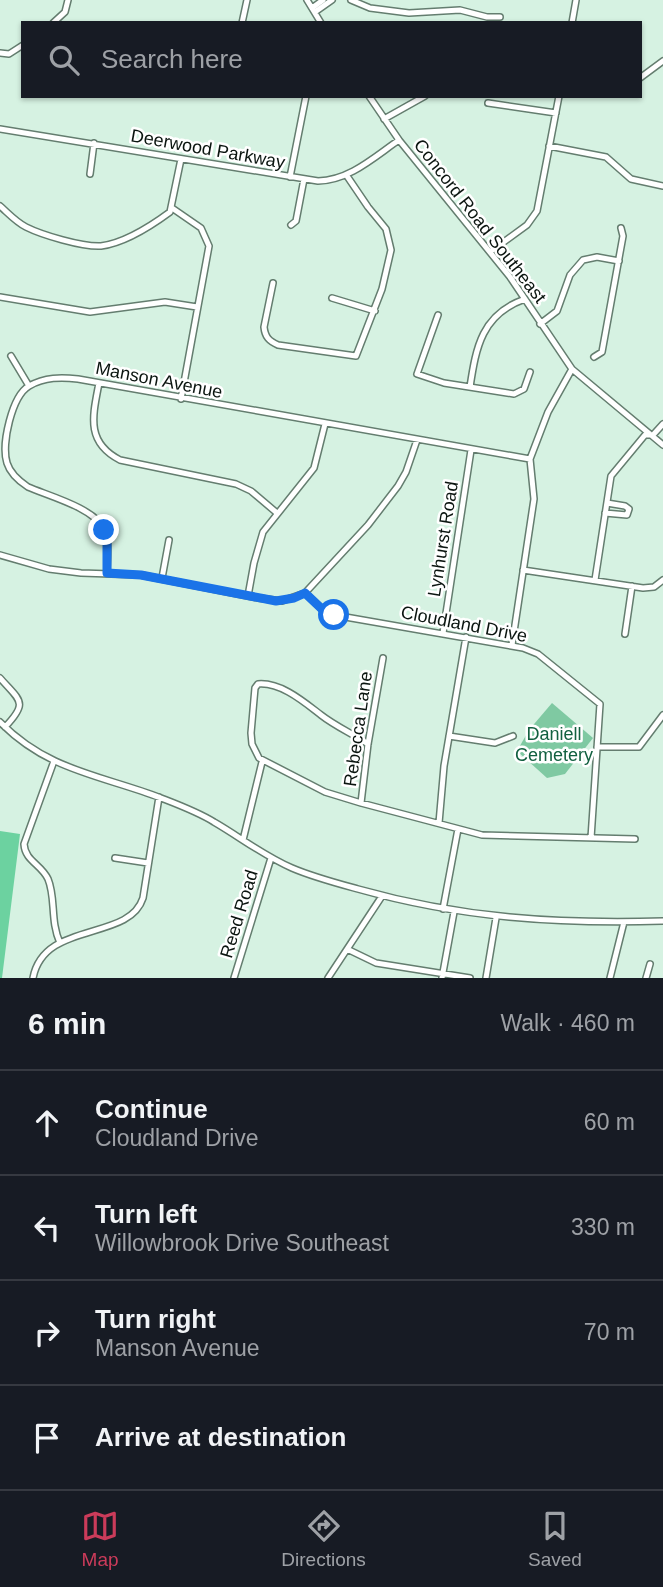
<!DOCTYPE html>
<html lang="en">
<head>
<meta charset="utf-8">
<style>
	body { margin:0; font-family:Helvetica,sans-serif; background:#20242c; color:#f1f3f6 }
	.stop { position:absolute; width:21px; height:21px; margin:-16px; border:5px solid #1a73e8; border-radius:50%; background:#fff }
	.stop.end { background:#1a73e8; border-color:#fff; box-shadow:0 2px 7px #0008 }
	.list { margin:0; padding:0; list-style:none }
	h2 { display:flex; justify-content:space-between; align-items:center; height:91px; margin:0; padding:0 28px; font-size:30px }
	h2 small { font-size:23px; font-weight:400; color:#9ea1a6 }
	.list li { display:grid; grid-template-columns:46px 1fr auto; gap:21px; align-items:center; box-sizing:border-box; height:105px; padding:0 28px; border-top:2px solid #363941 }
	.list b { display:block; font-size:26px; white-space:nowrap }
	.list p { margin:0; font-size:23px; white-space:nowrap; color:#9ea1a6 }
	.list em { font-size:23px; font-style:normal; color:#9ea1a6 }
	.icon { flex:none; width:38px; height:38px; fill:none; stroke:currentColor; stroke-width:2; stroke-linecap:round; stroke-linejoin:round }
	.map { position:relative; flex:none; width:663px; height:978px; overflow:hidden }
	.search { position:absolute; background:#171b24; box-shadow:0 2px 5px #0004; left:21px; right:21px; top:21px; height:77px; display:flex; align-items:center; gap:18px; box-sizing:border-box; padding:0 24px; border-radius:0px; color:#9ea1a6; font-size:26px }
	.sheet { height:511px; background:#171b24 }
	nav { display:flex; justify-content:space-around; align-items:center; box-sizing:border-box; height:98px; border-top:2px solid #363941; background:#171b24; font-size:19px; color:#9ea1a6 }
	nav a { display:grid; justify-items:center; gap:4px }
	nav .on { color:#cb3b5a }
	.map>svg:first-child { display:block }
</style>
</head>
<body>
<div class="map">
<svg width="663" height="978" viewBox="0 0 663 978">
	<rect width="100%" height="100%" fill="#d6f2e2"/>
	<path fill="#7fc9a2" d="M552,703L593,738L565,774L547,778L517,751L529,730Z"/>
	<path fill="#6cd2a0" d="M0,831L20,834L2,978H0Z"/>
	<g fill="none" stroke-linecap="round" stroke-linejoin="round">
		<g stroke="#647d6f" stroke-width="8">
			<path id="minor" d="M307,0L321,23
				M351,0L370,8L409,13L460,10L487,17H500
				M312,8L323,0
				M315,12L332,0
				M53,23L65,12L68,0
				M242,23L247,0
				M572,23L576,0
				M0,53L9,54L23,45
				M640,78L663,61
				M369,96L399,140L510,277L572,369L663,445
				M488,103L556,113
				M384,119L425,96
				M0,129L318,181C350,180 374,157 399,140
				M549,146L606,157L631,179L663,186
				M90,174L94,143
				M290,177L306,96
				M0,206C8,213 16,222 26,227C42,235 82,247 101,246C125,243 151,226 170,212L181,159
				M172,208L201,228L209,246L181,399
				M291,225L296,221L304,179
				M490,252L527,225L537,211L559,96
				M273,283L264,327C265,337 269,341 278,345L356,356L382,289L391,250L386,229L368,207L347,176
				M0,297L90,312L165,302L197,307
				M332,298L375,311
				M438,315L417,374L444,383L514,394L524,389L530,372
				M540,324L557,311L570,275L583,260L597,257L619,261
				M11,356L29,386
				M594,357L602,352L623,236L621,228
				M99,383C93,415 85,442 120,460L236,484L251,491L277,513
				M470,387C476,347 482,314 525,299
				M605,513L627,515L629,509L625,506L607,503
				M0,555L49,569L81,573L141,575L258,598L282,601L305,593L368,525L398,486L406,472L417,440
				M523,570L643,588L654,587L663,580
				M107,573C107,559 110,542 104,529C94,508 49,496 28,487C19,481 10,473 7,463C1,444 12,396 29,386C45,377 61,377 78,379L530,459
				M162,578L169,540
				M595,580L611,476L645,435H653L663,424
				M305,593L324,611L334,615L523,648L538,654L600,704L591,838
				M248,596L254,563L263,532L314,468L325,424
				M443,633L471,450
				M625,634L632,586
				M512,645L534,499L530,459L548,412L572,369
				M0,678C20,701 29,702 5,727
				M0,722C48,771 101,775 161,798C179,805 198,812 214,822C240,837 264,856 292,868C313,877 336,883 358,889C461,918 557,924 663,921
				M449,736L495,743L513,736
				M368,744C353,734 335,726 321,715C304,702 281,682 258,684L255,688L251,733L252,744L259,758L325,792L361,803L482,835L635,839
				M597,747H639L663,715
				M54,761L24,844C25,861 41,864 48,879C56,898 50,921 60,943
				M361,803L368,744L383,658
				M439,823L444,766L466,637
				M243,840L262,762
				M115,858L148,863
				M443,909L458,829
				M347,949L376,963L470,978
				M33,978C44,920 129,942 143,898L159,797
				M234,978L271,858
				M328,978L382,896
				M442,978L454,912
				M486,978L496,918
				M610,978L624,922
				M646,978L650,964"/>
		</g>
		<use href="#minor" stroke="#fff" stroke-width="5"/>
	</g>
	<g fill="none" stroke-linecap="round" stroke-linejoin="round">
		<path stroke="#1a73e8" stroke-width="9" d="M104,530L107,539V573L141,575L276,601L294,598L305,593L324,611L334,615"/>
	</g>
	<g text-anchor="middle" stroke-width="5" stroke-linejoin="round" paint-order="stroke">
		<g font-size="18" fill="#0b1510" stroke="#fff">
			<text transform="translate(208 149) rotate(10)" y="6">Deerwood Parkway</text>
			<text transform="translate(480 221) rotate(52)" y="6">Concord Road Southeast</text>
			<text transform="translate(159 380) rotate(11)" y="6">Manson Avenue</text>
			<text transform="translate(443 539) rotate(-81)" y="6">Lynhurst Road</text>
			<text transform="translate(464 624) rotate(11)" y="6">Cloudland Drive</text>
			<text transform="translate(358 729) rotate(-82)" y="6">Rebecca Lane</text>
			<text transform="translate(239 914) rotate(-73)" y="6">Reed Road</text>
		</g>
		<g font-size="18" fill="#126040" stroke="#fff">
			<text x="554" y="740">Daniell<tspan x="554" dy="21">Cemetery</tspan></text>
		</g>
	</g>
</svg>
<div class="stop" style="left:334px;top:615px"></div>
<div class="stop end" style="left:104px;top:530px"></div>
<div class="search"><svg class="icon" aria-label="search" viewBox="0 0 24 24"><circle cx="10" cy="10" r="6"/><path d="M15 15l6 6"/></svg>Search here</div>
</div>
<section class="sheet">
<h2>6 min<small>Walk · 460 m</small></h2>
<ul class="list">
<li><svg class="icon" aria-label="ahead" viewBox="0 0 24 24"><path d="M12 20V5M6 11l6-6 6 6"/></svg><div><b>Continue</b><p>Cloudland Drive</p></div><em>60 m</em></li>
<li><svg class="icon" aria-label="left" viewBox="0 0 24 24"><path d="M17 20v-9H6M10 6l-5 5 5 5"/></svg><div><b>Turn left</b><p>Willowbrook Drive Southeast</p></div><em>330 m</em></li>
<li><svg class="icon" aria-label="right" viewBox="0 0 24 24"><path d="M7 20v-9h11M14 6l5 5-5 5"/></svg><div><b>Turn right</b><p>Manson Avenue</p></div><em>70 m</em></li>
<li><svg class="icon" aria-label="arrive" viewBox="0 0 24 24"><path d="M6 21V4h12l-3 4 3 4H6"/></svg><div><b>Arrive at destination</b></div></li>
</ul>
</section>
<nav>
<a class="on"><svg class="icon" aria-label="map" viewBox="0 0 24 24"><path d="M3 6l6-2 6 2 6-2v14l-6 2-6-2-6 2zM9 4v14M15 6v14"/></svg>Map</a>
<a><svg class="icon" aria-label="directions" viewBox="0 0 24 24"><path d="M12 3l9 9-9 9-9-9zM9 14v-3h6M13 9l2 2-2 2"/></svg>Directions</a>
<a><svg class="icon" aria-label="saved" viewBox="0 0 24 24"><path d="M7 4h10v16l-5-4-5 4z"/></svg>Saved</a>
</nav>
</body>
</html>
